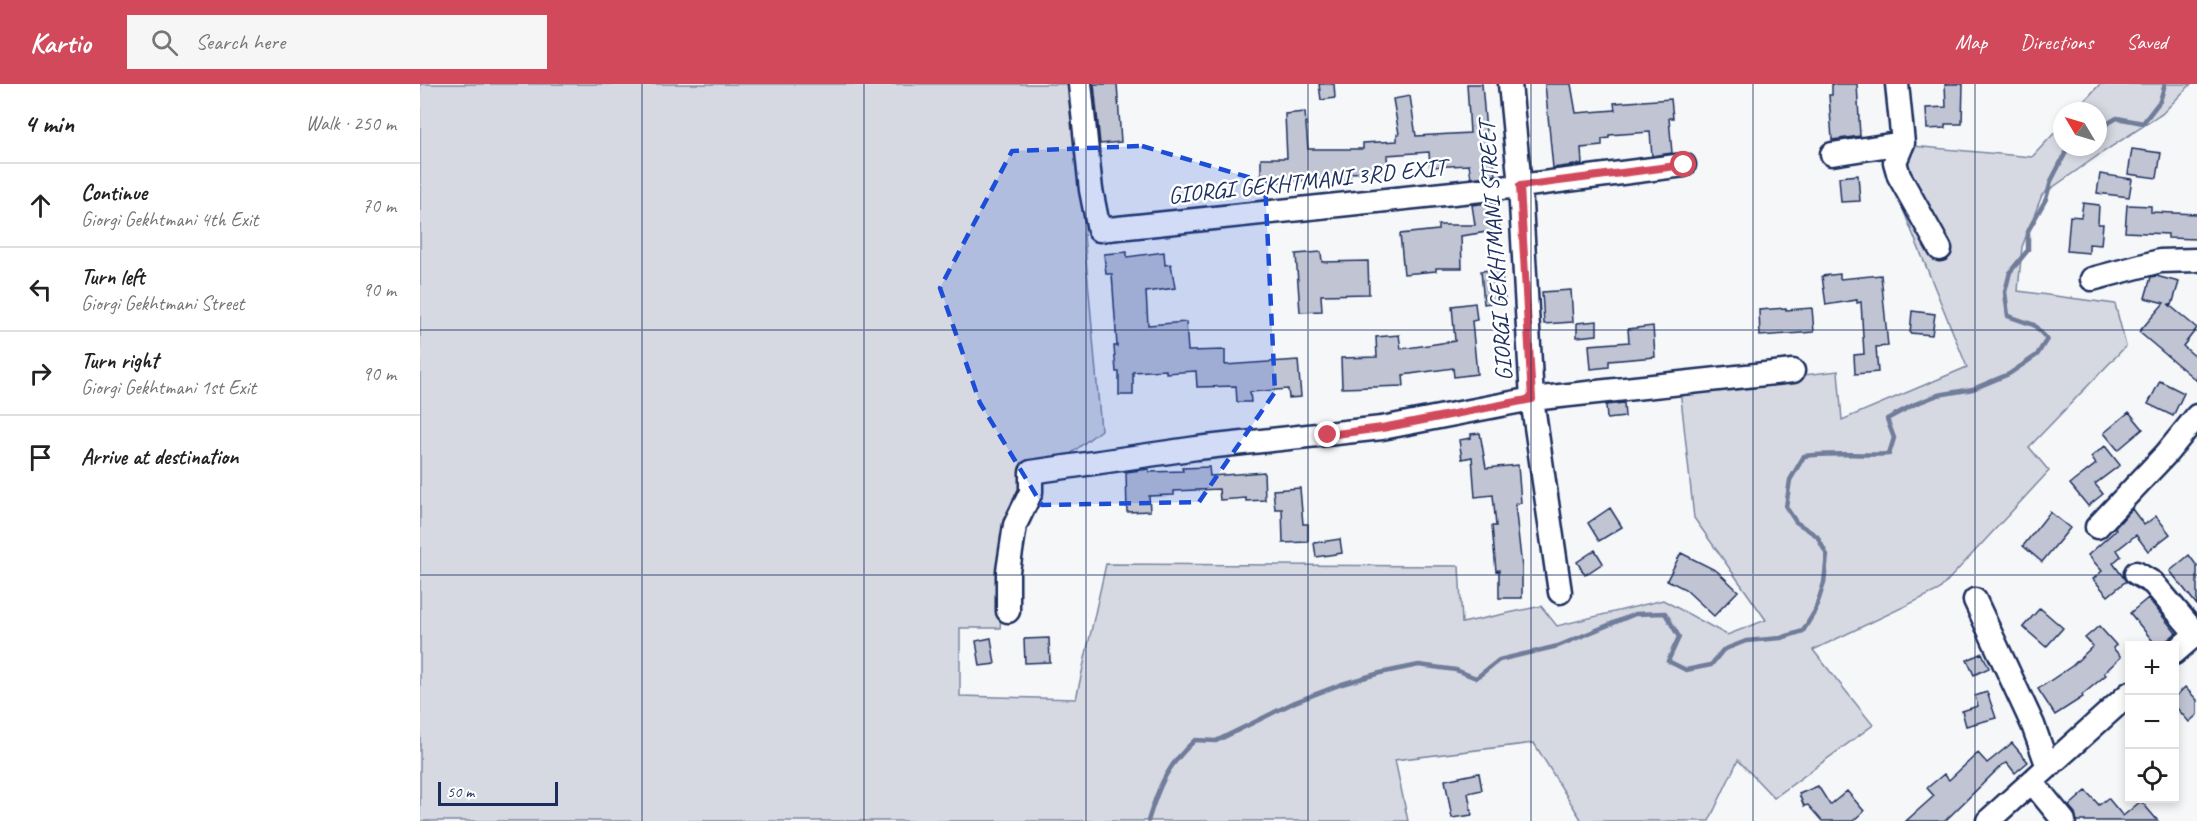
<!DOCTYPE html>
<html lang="en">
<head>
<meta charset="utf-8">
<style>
	body { margin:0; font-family:Caveat,sans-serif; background:#f6f6f6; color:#222 }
	.controls { position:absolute; right:18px; bottom:18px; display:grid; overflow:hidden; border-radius:0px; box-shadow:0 3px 9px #0003 }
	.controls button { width:54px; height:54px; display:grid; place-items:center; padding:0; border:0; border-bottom:2px solid #e0e0e0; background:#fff; color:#222; font:30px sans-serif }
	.compass { position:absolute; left:1633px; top:18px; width:54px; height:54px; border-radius:50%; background:#fff; box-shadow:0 3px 9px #0003; rotate:308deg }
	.scale { position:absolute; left:18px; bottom:15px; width:120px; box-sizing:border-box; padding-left:6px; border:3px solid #1b2f5e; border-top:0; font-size:16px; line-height:21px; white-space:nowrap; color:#1b2f5e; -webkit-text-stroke:4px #fff; paint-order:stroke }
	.stop { position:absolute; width:18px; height:18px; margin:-14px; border:4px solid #d1495b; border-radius:50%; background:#fff }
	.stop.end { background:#d1495b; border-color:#fff; box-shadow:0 2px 6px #0008 }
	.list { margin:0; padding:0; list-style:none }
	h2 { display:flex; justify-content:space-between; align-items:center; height:78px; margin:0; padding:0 24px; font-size:26px }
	h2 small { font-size:20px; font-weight:400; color:#767676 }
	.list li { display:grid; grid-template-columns:39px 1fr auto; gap:18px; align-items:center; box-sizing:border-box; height:84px; padding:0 24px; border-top:2px solid #e0e0e0 }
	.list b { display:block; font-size:22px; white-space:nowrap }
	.list p { margin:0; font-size:20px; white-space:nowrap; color:#767676 }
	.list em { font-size:20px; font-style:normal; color:#767676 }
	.icon { flex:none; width:33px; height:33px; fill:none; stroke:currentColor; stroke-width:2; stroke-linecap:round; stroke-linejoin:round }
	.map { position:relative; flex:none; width:1777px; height:737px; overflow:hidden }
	header { display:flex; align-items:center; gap:36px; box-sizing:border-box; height:84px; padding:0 30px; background:#d1495b; color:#fff }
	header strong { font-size:28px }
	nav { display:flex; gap:33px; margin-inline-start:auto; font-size:21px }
	.search { width:420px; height:54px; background:#f6f6f6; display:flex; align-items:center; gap:15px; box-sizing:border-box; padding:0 21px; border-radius:0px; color:#767676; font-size:22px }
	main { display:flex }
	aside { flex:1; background:#fff }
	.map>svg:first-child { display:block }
</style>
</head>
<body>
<header>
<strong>Kartio</strong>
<div class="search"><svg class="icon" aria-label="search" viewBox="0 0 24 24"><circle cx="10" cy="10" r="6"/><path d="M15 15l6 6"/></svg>Search here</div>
<nav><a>Map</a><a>Directions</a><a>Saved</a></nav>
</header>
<main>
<aside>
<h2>4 min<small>Walk · 250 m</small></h2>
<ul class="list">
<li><svg class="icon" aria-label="ahead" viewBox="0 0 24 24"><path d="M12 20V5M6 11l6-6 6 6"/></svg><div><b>Continue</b><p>Giorgi Gekhtmani 4th Exit</p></div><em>70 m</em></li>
<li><svg class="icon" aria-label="left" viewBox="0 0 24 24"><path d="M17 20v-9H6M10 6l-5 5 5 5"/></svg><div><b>Turn left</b><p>Giorgi Gekhtmani Street</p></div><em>90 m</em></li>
<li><svg class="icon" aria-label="right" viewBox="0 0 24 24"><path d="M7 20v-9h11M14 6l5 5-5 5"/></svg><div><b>Turn right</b><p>Giorgi Gekhtmani 1st Exit</p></div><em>90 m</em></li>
<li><svg class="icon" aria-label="arrive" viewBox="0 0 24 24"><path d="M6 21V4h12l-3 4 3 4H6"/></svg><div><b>Arrive at destination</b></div></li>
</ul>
</aside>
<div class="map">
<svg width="1777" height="737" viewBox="0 0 1777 737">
	<rect width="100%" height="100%" fill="#f6f7f9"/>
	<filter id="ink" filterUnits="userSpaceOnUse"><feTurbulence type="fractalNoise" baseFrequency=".0167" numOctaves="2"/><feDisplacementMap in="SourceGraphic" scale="12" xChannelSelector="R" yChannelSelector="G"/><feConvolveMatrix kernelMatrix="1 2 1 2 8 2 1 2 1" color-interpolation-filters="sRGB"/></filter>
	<g filter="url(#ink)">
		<path fill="#d6d9e2" stroke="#7884a0" stroke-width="1.5" d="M0,0H655L667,133L664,151L681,346L598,411L588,453L580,544H540V612L656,615L686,480L1039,482L1042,539L1121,522L1137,542L1243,516L1307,551L1346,536L1274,434L1260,305L1418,287L1422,336L1547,283L1462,74L1492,62L1612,73L1642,41V63H1678V27H1655L1680,0H1771L1742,30L1683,68L1622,111L1602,163L1598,207L1695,220L1706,262L1609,363L1629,387L1519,506L1393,566L1453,641L1354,714L1318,676L1289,737H1162L1114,659L975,676L988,737H0Z"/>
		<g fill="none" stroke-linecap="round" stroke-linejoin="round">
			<path stroke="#707c99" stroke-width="4.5" d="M1678,45L1697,34L1723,39L1740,17L1745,0
				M728,737C739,701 747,682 775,656L796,657L875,618L922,600L960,589L999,581L1036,586L1056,594L1079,576L1138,562L1215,530L1245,529L1259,553L1248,577L1266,586L1291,581L1303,566L1326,557L1361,554L1383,547L1395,527L1404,499L1407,471L1397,452L1376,438L1366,423L1370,396L1384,372C1414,368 1440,372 1469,370L1474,354L1467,335L1495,320L1518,311L1553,305L1589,290L1617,271L1627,255L1614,241L1588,232L1585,208L1590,188L1608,166V147L1626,115L1631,97L1646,68L1653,63"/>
		</g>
		<path fill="#c0c4d3" stroke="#1b2f5e" stroke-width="1.5" d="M674,0H697L701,58L680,60Z
			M899,0H914L915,14L901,16Z
			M1047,0H1062L1068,71L1073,70L1076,91L1051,94L1049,81L1010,83L1009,68L967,71L968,87L930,89V97H908V95L841,99V74H867L865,30L885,28L888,65H943V59L977,57V50H979L973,15L990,12L996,52L1050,49Z
			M1125,0H1151L1156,29L1195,26L1194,19L1251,15L1253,34H1249L1252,69L1232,72L1230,48L1189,51V54L1182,55V62L1161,64L1162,80L1133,84Z
			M1412,0H1437L1440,52L1412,56L1409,11H1412Z
			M1525,0H1543L1542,40H1525V44L1507,45L1506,24L1526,23Z
			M1712,65L1741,69L1737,94L1708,90Z
			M1680,90L1712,95L1709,113L1677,109Z
			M1438,91L1440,117L1421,118L1419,93Z
			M1076,118L1080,146L1041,152L1042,184H1016V187L984,190L980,150L1018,146V141H1055L1052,121Z
			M1663,119L1679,121L1678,140H1683L1681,161L1669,160V169L1647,167L1650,132L1661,133Z
			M1707,121L1731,122V128L1777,130V155L1748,154V150L1705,148Z
			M707,168V173L744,168L745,181L751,180L755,204L726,208L728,241L766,238L768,267L805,266V281L878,276L881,313L869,314L868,305L830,308L831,318H817L816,302L777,303L776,287L746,289V286L713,288V311H699V288H696L694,262H697L692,190H686L684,170Z
			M901,168L902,178L948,177L949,210L901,211L902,227L880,228L876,170Z
			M1081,185L1085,217L1064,220L1061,187Z
			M1420,190V195L1461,191L1468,262L1456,263L1458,288L1435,290L1434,271L1444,270L1441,218L1437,219V216L1406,221L1402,192Z
			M1736,192L1759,198L1752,221L1748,220L1777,244L1763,262L1777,274V297L1719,248L1744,219L1725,214L1731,193Z
			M1151,206L1153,238L1124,240L1122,208Z
			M1055,219L1057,236L1052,237L1057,290L1034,293L1033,284L983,291L984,302L922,304L921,274L957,273L956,253L979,251L981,265L1035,257L1032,222Z
			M1366,224V226L1392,224L1394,248L1340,252L1339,226Z
			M1492,227L1515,230L1512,251L1490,249Z
			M1177,237V251L1157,253V239Z
			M1233,242L1235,273L1189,277V283L1171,285L1169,261L1209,258L1208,245Z
			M1740,297L1764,309L1753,332L1728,320Z
			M1204,319L1205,333L1187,335L1186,321Z
			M1709,328L1723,345L1698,366L1684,349Z
			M1060,349L1066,384L1098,381L1101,419L1095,420L1102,484V514H1079V486L1076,487L1072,442H1076L1073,411L1055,413L1052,373L1042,375L1039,356L1051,354V350Z
			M1685,362L1700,381L1675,400L1683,410L1668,422L1650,400L1676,380L1671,373Z
			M789,383L790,392L844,388L845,416L826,417V414L800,416L799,405L754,407V411L729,412L730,427L707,428L706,388L729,385V388L763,387L762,384Z
			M880,404L883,440H888V458L863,459L862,425H855L853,406Z
			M1190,424L1202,443L1179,457L1168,439Z
			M1712,425L1724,441L1736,432L1750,450L1728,467L1716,451L1697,466L1701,472L1693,479L1706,497L1688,512L1673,495L1682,487L1668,471L1696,446L1695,444Z
			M1630,428L1650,444L1622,478L1603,462Z
			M920,455L922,469L896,473L894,459Z
			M1175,466L1183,479L1165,491L1157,478Z
			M1261,469L1297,487L1318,507L1294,532L1265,505L1247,496Z
			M1769,471L1777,482V521L1750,487Z
			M1728,514L1756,549L1741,561H1736L1710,529Z
			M1620,524L1643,544L1626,563L1603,543Z
			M1679,542L1696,561L1693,564L1701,573L1684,589L1686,591L1662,611L1663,613L1635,631L1618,605L1652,582L1673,562L1665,554Z
			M571,554L575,580L560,582L556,557Z
			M629,554L630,578L605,579L604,555Z
			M1562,569L1569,584L1554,591L1547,576Z
			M1765,603L1777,616V631L1769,638L1755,622V613Z
			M1567,608L1576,634L1546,642L1542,627L1558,622L1555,612Z
			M1592,659L1608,678L1595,689L1587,679L1582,681L1525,737H1486L1514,712L1507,704L1524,690L1529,696L1558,669L1567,679Z
			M1059,689L1062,706L1048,709L1052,731L1032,734L1025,696Z
			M1398,702L1410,721L1427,707L1444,727L1433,737H1402L1388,721L1384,722L1379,710Z
			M1666,707L1679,721L1688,714L1703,732L1721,717L1738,737H1657L1655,729L1649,722Z"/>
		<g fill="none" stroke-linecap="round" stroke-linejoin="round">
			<g stroke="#1b2f5e" stroke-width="27">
				<path id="minor" d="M660,0L671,106L679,146L1100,102L1264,81
					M1090,0L1100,102L1112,315L1140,508
					M1477,0L1483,59L1475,78L1479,92L1520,165
					M1412,70L1483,59
					M1672,195L1740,177L1777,176
					M1677,443L1746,370L1777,332
					M1716,489L1733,499L1776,550
					M1555,516L1613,641L1628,683
					M588,527V487L595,441L611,408V388L777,364L962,344L1112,315L1373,287
					M1754,569L1777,549
					M1612,698L1644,737
					M1568,737L1710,609"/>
			</g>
			<use href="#minor" stroke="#fff" stroke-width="22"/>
		</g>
	</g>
	<g fill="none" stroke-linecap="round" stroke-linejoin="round" filter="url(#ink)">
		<path stroke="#d1495b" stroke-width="8" d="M908,351L962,344L1112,315L1100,102L1264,81"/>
	</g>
	<path fill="#1d4ed8" fill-opacity="0.2" stroke="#1d4ed8" stroke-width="4.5" stroke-dasharray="12 8" stroke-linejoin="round" d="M722,62L845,98L855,308L779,418L622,421L560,319L520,204L592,67Z"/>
	<path fill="none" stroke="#1b2f5e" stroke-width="1.5" stroke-opacity="0.55" d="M222,0V737M444,0V737M666,0V737M888,0V737M1111,0V737M1333,0V737M1555,0V737M0,246H1777M0,491H1777"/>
	<g text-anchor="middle" stroke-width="5" stroke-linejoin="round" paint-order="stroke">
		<g font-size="24" fill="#1b2f5e" stroke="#fff">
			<text transform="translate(887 97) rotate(-6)" y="8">GIORGI GEKHTMANI 3RD EXIT</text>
			<text transform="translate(1075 167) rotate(-94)" y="8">GIORGI GEKHTMANI STREET</text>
		</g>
	</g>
</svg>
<div class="controls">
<button>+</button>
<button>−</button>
<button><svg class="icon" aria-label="locate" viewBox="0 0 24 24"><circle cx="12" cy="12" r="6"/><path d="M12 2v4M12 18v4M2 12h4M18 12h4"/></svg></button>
</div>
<svg class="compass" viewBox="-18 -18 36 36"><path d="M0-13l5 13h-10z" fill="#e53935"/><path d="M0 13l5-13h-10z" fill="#767676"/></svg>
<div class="scale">50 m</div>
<div class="stop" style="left:1264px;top:81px"></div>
<div class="stop end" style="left:908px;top:351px"></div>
</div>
</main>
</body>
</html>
